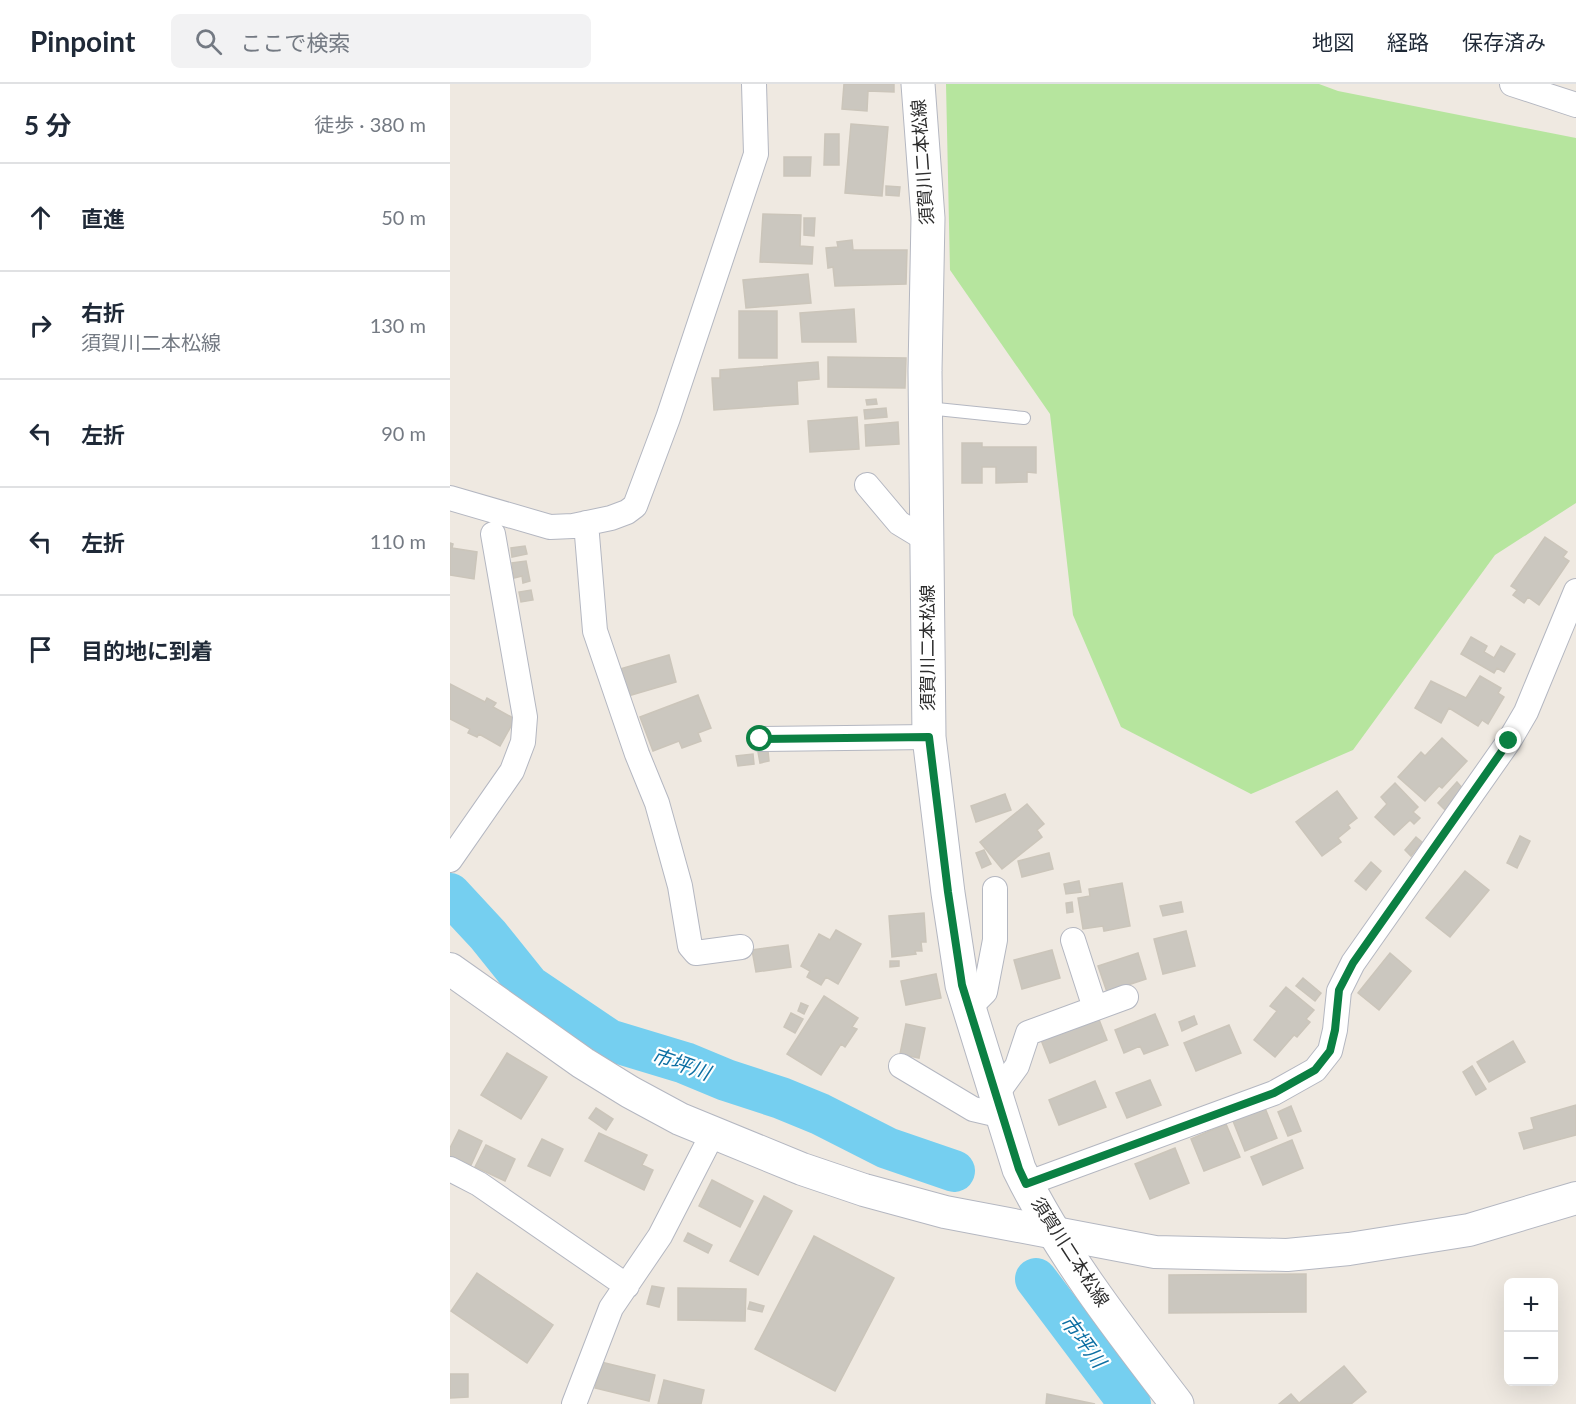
<!DOCTYPE html>
<html lang="ja">
<head>
<meta charset="utf-8">
<style>
	body { margin:0; font-family:Lato,"Noto Sans JP",sans-serif; background:#f2f2f3; color:#1f2937 }
	.controls { position:absolute; right:18px; bottom:18px; display:grid; overflow:hidden; border-radius:9px; box-shadow:0 6px 24px #0002 }
	.controls button { width:54px; height:54px; display:grid; place-items:center; padding:0; border:0; border-bottom:2px solid #e0e1e3; background:#fff; color:#1f2937; font:30px sans-serif }
	.stop { position:absolute; width:18px; height:18px; margin:-14px; border:4px solid #0b8043; border-radius:50%; background:#fff }
	.stop.end { background:#0b8043; border-color:#fff; box-shadow:0 2px 6px #0008 }
	.list { margin:0; padding:0; list-style:none }
	h2 { display:flex; justify-content:space-between; align-items:center; height:78px; margin:0; padding:0 24px; font-size:26px }
	h2 small { font-size:20px; font-weight:400; color:#747a83 }
	.list li { display:grid; grid-template-columns:39px 1fr auto; gap:18px; align-items:center; box-sizing:border-box; height:108px; padding:0 24px; border-top:2px solid #e0e1e3 }
	.list b { display:block; font-size:22px; white-space:nowrap }
	.list p { margin:0; font-size:20px; white-space:nowrap; color:#747a83 }
	.list em { font-size:20px; font-style:normal; color:#747a83 }
	.icon { flex:none; width:33px; height:33px; fill:none; stroke:currentColor; stroke-width:2; stroke-linecap:round; stroke-linejoin:round }
	.map { position:relative; flex:none; width:1126px; height:1320px; overflow:hidden }
	header { display:flex; align-items:center; gap:36px; box-sizing:border-box; height:84px; padding:0 30px; background:#fff; border-bottom:2px solid #e0e1e3 }
	header strong { font-size:28px }
	nav { display:flex; gap:33px; margin-inline-start:auto; font-size:21px }
	.search { width:420px; height:54px; background:#f2f2f3; display:flex; align-items:center; gap:15px; box-sizing:border-box; padding:0 21px; border-radius:9px; color:#747a83; font-size:22px }
	main { display:flex }
	aside { flex:1; background:#fff }
	.map>svg:first-child { display:block }
</style>
</head>
<body>
<header>
<strong>Pinpoint</strong>
<div class="search"><svg class="icon" aria-label="search" viewBox="0 0 24 24"><circle cx="10" cy="10" r="6"/><path d="M15 15l6 6"/></svg>ここで検索</div>
<nav><a>地図</a><a>経路</a><a>保存済み</a></nav>
</header>
<main>
<aside>
<h2>5 分<small>徒歩 · 380 m</small></h2>
<ul class="list">
<li><svg class="icon" aria-label="ahead" viewBox="0 0 24 24"><path d="M12 20V5M6 11l6-6 6 6"/></svg><div><b>直進</b></div><em>50 m</em></li>
<li><svg class="icon" aria-label="right" viewBox="0 0 24 24"><path d="M7 20v-9h11M14 6l5 5-5 5"/></svg><div><b>右折</b><p>須賀川二本松線</p></div><em>130 m</em></li>
<li><svg class="icon" aria-label="left" viewBox="0 0 24 24"><path d="M17 20v-9H6M10 6l-5 5 5 5"/></svg><div><b>左折</b></div><em>90 m</em></li>
<li><svg class="icon" aria-label="left" viewBox="0 0 24 24"><path d="M17 20v-9H6M10 6l-5 5 5 5"/></svg><div><b>左折</b></div><em>110 m</em></li>
<li><svg class="icon" aria-label="arrive" viewBox="0 0 24 24"><path d="M6 21V4h12l-3 4 3 4H6"/></svg><div><b>目的地に到着</b></div></li>
</ul>
</aside>
<div class="map">
<svg width="1126" height="1320" viewBox="0 0 1126 1320">
	<rect width="100%" height="100%" fill="#efe9e1"/>
	<path fill="#b6e59e" d="M496,0H869L888,7L1126,54V419L1045,471L903,666L801,710L671,643L623,531L600,330L500,186Z"/>
	<g fill="none" stroke-linecap="round" stroke-linejoin="round">
		<path stroke="#75cff0" stroke-width="42" d="M0,810L38,851L79,902L159,956L235,979L276,996L331,1014L370,1030L437,1064L504,1087
			M586,1195L680,1320"/>
	</g>
	<path fill="#cbc7bf" stroke="#cbc5ba" stroke-width="1.5" d="M394,0H444V8L418,7L417,27L392,25Z
		M401,40L438,43L432,112L395,109Z
		M375,50H389V81H374Z
		M334,73H361L360,92H334Z
		M436,102L450,103L449,112L436,111Z
		M313,130L351,131L350,162L363,163L362,180L310,178Z
		M354,134H365L364,152L354,151Z
		M402,156L403,166H457L456,200L385,202L383,183L378,184L376,164L388,163L387,158Z
		M358,190L361,219L296,224L293,196Z
		M404,225L406,258H352L350,229Z
		M289,227H327V274H289Z
		M378,273L456,274L455,304L378,303Z
		M368,278L369,295L347,297L348,320L264,326L262,294H270V286Z
		M426,315L427,320L417,321L416,316Z
		M436,324L437,333L415,335L414,326Z
		M407,333L409,365L360,368L358,337Z
		M448,338L449,360L416,362L415,341Z
		M512,359H532V363H586V389L577,388V398L546,399V383H532V399H512Z
		M1095,453L1117,468L1113,473L1119,477L1089,521L1078,513L1074,519L1063,511L1067,506L1061,502Z
		M0,459L3,460L2,464L27,468L24,495L0,491Z
		M75,462L77,470L62,473L61,464Z
		M76,477L80,497L73,499L72,492L64,494L62,479Z
		M81,506L83,516L71,518L69,508Z
		M1021,553L1037,562L1034,568L1044,574L1051,562L1065,570L1054,588L1047,584L1044,589L1011,570Z
		M219,571L226,598L178,612L170,585Z
		M1030,592L1051,604L1048,609L1054,613L1038,640L1032,636L1028,642L999,624L991,639L965,624L981,597L1016,614Z
		M0,600L35,618L37,614L46,619L43,623L65,635L50,662L29,650L27,653L18,649L20,645L0,635Z
		M248,611L261,644L248,649L251,657L232,664L229,657L203,667L190,633Z
		M992,654L1017,677L992,704L989,702L975,717L948,693L971,668L975,672Z
		M318,667L319,677L310,679L308,668Z
		M303,670L304,680L288,682L286,672Z
		M1007,698L1014,706L995,726L988,719Z
		M945,699L968,723L963,728L970,734L964,740L960,736L944,751L925,733L937,720L931,713Z
		M887,707L907,734L898,741L900,744L888,754L891,758L872,772L846,738Z
		M555,710L561,726L526,738L521,722Z
		M577,720L594,740L587,746L592,753L552,785L530,758Z
		M1070,752L1080,757L1067,784L1057,779Z
		M966,753L972,758L961,772L955,766Z
		M534,766L541,780L532,784L526,769Z
		M599,769L603,785L572,793L568,777Z
		M921,778L931,787L916,806L905,797Z
		M1015,787L1039,806L1000,853L976,834Z
		M629,797L631,808L616,810L614,800Z
		M672,799L680,842L654,847L653,842L633,845L628,814L640,812L639,805Z
		M622,818L623,828L617,829L616,819Z
		M731,818L733,828L713,832L710,822Z
		M474,829L476,858H471L472,867H465L466,870L442,873L439,832Z
		M386,846L411,860L388,900L376,893L371,901L357,893L360,887L351,882L369,850L380,856Z
		M736,847L745,882L713,890L704,855Z
		M338,861L341,883L306,888L302,866Z
		M602,866L610,894L572,905L564,876Z
		M688,869L696,895L657,908L648,882Z
		M940,869L961,887L929,926L908,909Z
		M440,877H449V882L440,883Z
		M486,890L491,914L456,921L451,897Z
		M853,894L871,909L865,917L846,902Z
		M836,903L864,926L856,935L860,938L847,953L844,951L825,973L804,956L827,927L820,922Z
		M374,912L408,934L402,943L407,945L395,963L391,960L371,991L337,970Z
		M351,919L358,922L354,930L348,927Z
		M341,929L353,935L345,949L334,943Z
		M705,930L718,961L694,970L690,962L674,969L665,946Z
		M744,932L747,940L732,947L729,938Z
		M648,933L657,956L600,979L591,956Z
		M456,940L475,944L469,974L450,970Z
		M779,941L791,969L746,987L734,959Z
		M1063,957L1075,978L1039,998L1027,978Z
		M57,969L97,993L71,1035L31,1011Z
		M1022,982L1036,1005L1026,1011L1013,988Z
		M700,996L711,1021L677,1034L666,1009Z
		M645,997L656,1023L609,1041L599,1016Z
		M1126,1021V1051L1074,1065L1069,1049L1084,1045L1081,1034Z
		M841,1022L851,1047L838,1052L828,1028Z
		M146,1024L163,1035L156,1046L139,1034Z
		M815,1024L827,1054L795,1067L783,1037Z
		M776,1040L790,1073L754,1087L741,1055Z
		M9,1046L32,1057L21,1081L0,1072V1064Z
		M149,1049L197,1071L192,1081L203,1086L194,1106L135,1077Z
		M92,1055L113,1065L100,1092L78,1082Z
		M842,1056L853,1084L813,1101L801,1073Z
		M36,1061L65,1075L55,1097L25,1083Z
		M725,1064L739,1099L700,1115L685,1080Z
		M262,1096L303,1117L290,1143L249,1122Z
		M314,1112L342,1127L308,1191L280,1177Z
		M238,1149L262,1161L258,1169L234,1157Z
		M364,1152L444,1194L385,1307L305,1265Z
		M27,1189L103,1241L77,1279L1,1227Z
		M856,1190V1228L719,1229V1191Z
		M202,1202L214,1204L209,1223L197,1220Z
		M228,1204L296,1205L295,1237L228,1236Z
		M300,1218L314,1222L312,1228L298,1225Z
		M151,1278L205,1291L199,1317L145,1304Z
		M894,1282L916,1308L901,1320H829L841,1310L849,1319Z
		M0,1290H18V1313L0,1314Z
		M214,1296L254,1306L251,1320H208Z
		M597,1310L645,1320H596Z"/>
	<g fill="none" stroke-linecap="round" stroke-linejoin="round">
		<g stroke="#b4b7c1" stroke-width="14">
			<path id="service" d="M477,324L574,334"/>
		</g>
		<g stroke="#b4b7c1" stroke-width="26">
			<path id="minor" d="M1062,0L1126,21
				M417,401L449,439L477,456
				M0,414L100,443L123,442L161,434L177,428L185,422L218,334L306,70L304,0
				M136,439L145,547L187,670L207,719L230,802L240,862L246,869L291,863
				M310,655L479,653
				M0,776L62,687L73,658L75,633L43,450
				M623,856L645,924
				M519,924L535,908L545,856V805
				M451,982L523,1025L553,1032
				M546,1011L567,982L578,949L676,913
				M0,1085L29,1100L177,1202
				M576,1100L824,1009L865,986L880,967L885,946L889,907L903,879L1059,657L1076,628L1126,507
				M124,1320L161,1224L210,1152L263,1049"/>
		</g>
		<g stroke="#b4b7c1" stroke-width="34">
			<path id="tertiary" d="M0,885L133,979L180,1008L230,1035L352,1085L414,1106L495,1128L705,1168L837,1171L899,1165L1019,1146L1126,1114"/>
		</g>
		<g stroke="#b4b7c1" stroke-width="35">
			<path id="secondary" d="M468,0L478,134L475,287L479,653L498,809L512,901L569,1085C610,1169 670,1246 727,1320"/>
		</g>
		<use href="#service" stroke="#fff" stroke-width="12"/>
		<use href="#minor" stroke="#fff" stroke-width="24"/>
		<use href="#tertiary" stroke="#fff" stroke-width="32"/>
		<use href="#secondary" stroke="#fff" stroke-width="33"/>
	</g>
	<g fill="none" stroke-linecap="round" stroke-linejoin="round">
		<path stroke="#0b8043" stroke-width="8" d="M310,655L479,653L498,808L512,901L569,1085L576,1100L824,1009L865,986L880,967L885,946L889,906L903,879L1059,657"/>
	</g>
	<g text-anchor="middle" stroke-width="4.5" stroke-linejoin="round" paint-order="stroke">
		<g font-size="18" fill="#2e2e2e" stroke="#fff">
			<text transform="translate(473 78) rotate(-94)" y="6">須賀川二本松線</text>
			<text transform="translate(478 564) rotate(-90)" y="6">須賀川二本松線</text>
			<text transform="translate(620 1168) rotate(57)" y="6">須賀川二本松線</text>
		</g>
		<g font-size="20" font-style="italic" fill="#0d6fa3" stroke="#fff">
			<text transform="translate(231 980) rotate(19)" y="7">市坪川</text>
			<text transform="translate(633 1257) rotate(53)" y="7">市坪川</text>
		</g>
	</g>
</svg>
<div class="controls">
<button>+</button>
<button>−</button>
</div>
<div class="stop" style="left:310px;top:655px"></div>
<div class="stop end" style="left:1059px;top:657px"></div>
</div>
</main>
</body>
</html>
